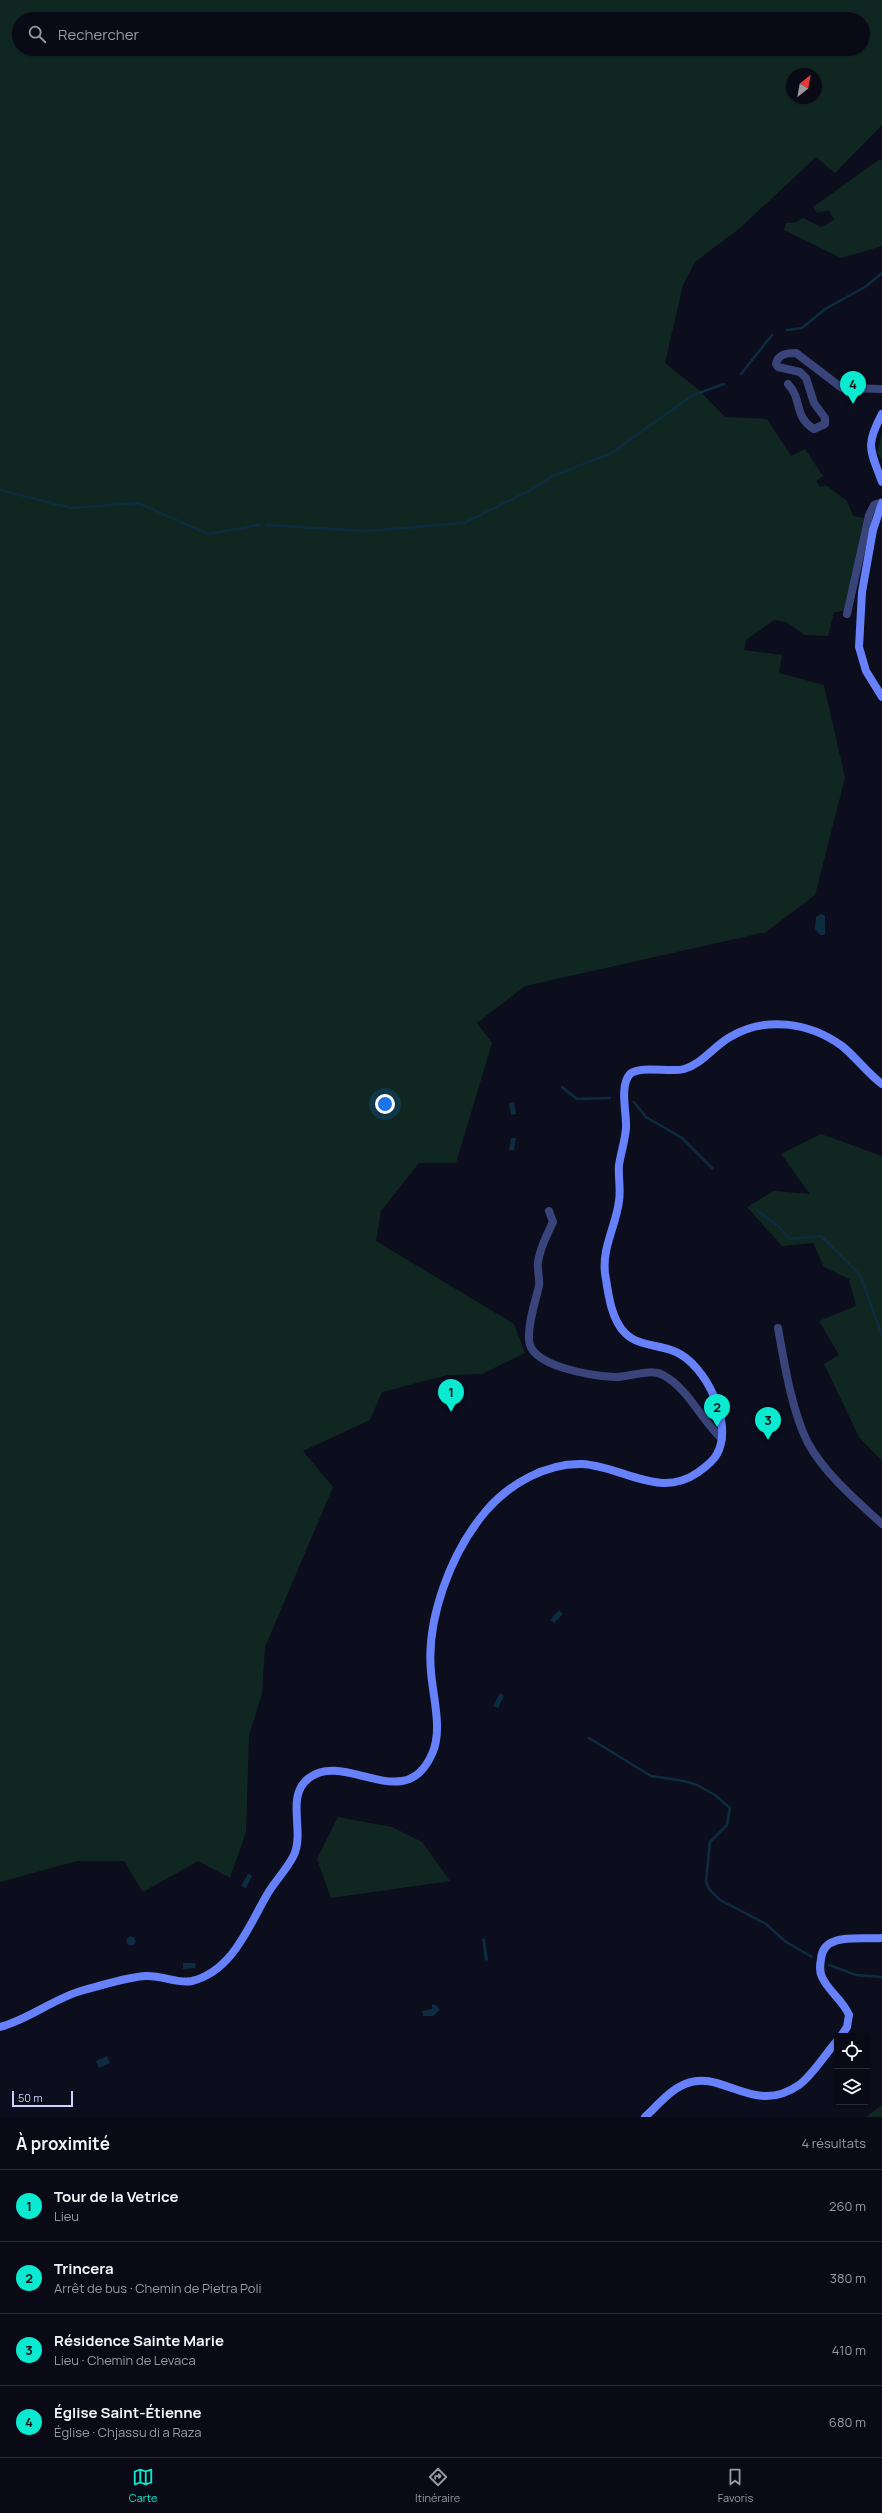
<!DOCTYPE html>
<html lang="fr">
<head>
<meta charset="utf-8">
<style>
	body { margin:0; font-family:Manrope,sans-serif; background:#171823; color:#f1f3f6 }
	.controls { position:absolute; right:12px; bottom:12px; display:grid; overflow:hidden; border-radius:4px; box-shadow:0 1px 3px #0004 }
	.controls button { width:36px; height:36px; display:grid; place-items:center; padding:0; border:0; border-bottom:1px solid #292b35; background:#090a16; color:#f1f3f6; font:20px sans-serif }
	.compass { position:absolute; left:786px; top:68px; width:36px; height:36px; border-radius:50%; background:#090a16; box-shadow:0 1px 3px #0004; rotate:31deg }
	.scale { position:absolute; left:12px; bottom:10px; width:61px; box-sizing:border-box; padding-left:4px; border:2px solid #cbd0fd; border-top:0; font-size:11px; line-height:14px; white-space:nowrap; color:#cbd0fd; -webkit-text-stroke:3px #0c0d1d; paint-order:stroke }
	.you { position:absolute; left:385px; top:1104px; width:14px; height:14px; margin:-10px; border:3px solid #fff; border-radius:50%; background:#1a73e8; box-shadow:0 0 0 6px #1a73e833 }
	.badge { display:grid; place-items:center; width:26px; height:26px; border-radius:50%; background:#0aead1; color:#111; font-size:13px; font-weight:700 }
	.pin { position:absolute; translate:-50% -33px; filter:drop-shadow(0 1px 2px #0008) }
	.pin::after { content:''; position:absolute; top:21px; width:14px; height:12px; background:inherit; clip-path:polygon(0 0,100% 0,50% 100%) }
	.list { margin:0; padding:0; list-style:none }
	h2 { display:flex; justify-content:space-between; align-items:center; height:52px; margin:0; padding:0 16px; font-size:17px }
	h2 small { font-size:13px; font-weight:400; color:#999aa1 }
	.list li { display:grid; grid-template-columns:26px 1fr auto; gap:12px; align-items:center; box-sizing:border-box; height:72px; padding:0 16px; border-top:1px solid #292b35 }
	.list b { display:block; font-size:15px; white-space:nowrap }
	.list p { margin:0; font-size:13px; white-space:nowrap; color:#999aa1 }
	.list em { font-size:13px; font-style:normal; color:#999aa1 }
	.icon { flex:none; width:22px; height:22px; fill:none; stroke:currentColor; stroke-width:2; stroke-linecap:round; stroke-linejoin:round }
	.map { position:relative; flex:none; width:882px; height:2117px; overflow:hidden }
	.search { position:absolute; background:#090a16; box-shadow:0 1px 3px #0004; left:12px; right:12px; top:12px; height:44px; display:flex; align-items:center; gap:10px; box-sizing:border-box; padding:0 14px; border-radius:22px; color:#999aa1; font-size:15px }
	.sheet { height:340px; background:#090a16 }
	nav { display:flex; justify-content:space-around; align-items:center; box-sizing:border-box; height:56px; border-top:1px solid #292b35; background:#090a16; font-size:11px; color:#999aa1 }
	nav a { display:grid; justify-items:center; gap:2px }
	nav .on { color:#0aead1 }
	.map>svg:first-child { display:block }
</style>
</head>
<body>
<div class="map">
<svg width="882" height="2117" viewBox="0 0 882 2117">
	<rect width="100%" height="100%" fill="#0c0d1d"/>
	<path fill="#102721" fill-rule="evenodd" d="M0,0H882V125L835,173L816,157L740,228L695,262L683,285L665,363L699,390L725,417L767,419L791,456L805,449L823,476L816,481L820,487L826,485L847,501L853,516L864,518L844,611L834,612L828,636L805,635L786,622L774,620L746,640L744,650L782,655L779,673L824,685L845,778L815,895L766,932L525,986L477,1023L492,1043L456,1163H419L381,1211L376,1241L514,1324L525,1353L482,1374L448,1375L382,1392L370,1420L303,1451L333,1487L265,1647L262,1694L249,1735L246,1832L230,1878L198,1861L143,1892L124,1861H77L0,1882ZM19,19H863V49H19ZM792,74H816V98H792Z
		M880,159L882,162V246L841,258L784,230L786,223L796,222L803,218L821,227L834,220L829,210L817,213L813,207Z
		M882,434V459L877,453Z
		M821,1134L882,1156V1461L859,1437L824,1364L839,1355L819,1321L856,1306L849,1279L824,1267L813,1243L782,1246L747,1207L774,1191L810,1194L781,1154Z
		M338,1817L392,1827L422,1842L450,1881L331,1898L317,1859Z
		M882,2105V2117H866Z"/>
	<path fill="#0d2c40" d="M821,914L825,916V935H820L815,929L816,917Z
		M514,1102L516,1114L511,1115L509,1103Z
		M511,1138H516L514,1150H509Z
		M559,1610L563,1614L554,1623L550,1620Z
		M500,1693L504,1696L498,1708L493,1706Z
		M248,1874L252,1876L246,1888L241,1886Z
		M126.5 1941a4.5 4.5 0 1 1 9 0a4.5 4.5 0 1 1-9 0Z
		M485,1938L488,1960L485,1961L482,1939Z
		M183,1963H195L196,1966L195,1968L183,1969Z
		M432,2004L436,2005L440,2010L433,2016H423L422,2011L432,2009Z
		M107,2056L110,2063L99,2068L96,2061Z"/>
	<g fill="none" stroke-linecap="round" stroke-linejoin="round">
		<path stroke="#0d2c40" stroke-width="2.5" d="M787,330L802,328L825,309L865,287L882,273
			M741,374L772,335
			M0,490L71,508L138,503L208,534L259,525
			M266,525L366,531L464,523L533,489L552,476L610,454L693,395L724,384
			M562,1087L577,1099L610,1098
			M634,1102L646,1117L682,1138L712,1168
			M756,1210L776,1224L790,1239L821,1236L860,1275L882,1335
			M589,1738L651,1776L684,1781L697,1785L715,1795L730,1808L727,1825L710,1842L706,1881L709,1889L720,1900L766,1924L786,1942L812,1957
			M829,1965L856,1975L882,1977"/>
		<path stroke="#39447a" stroke-width="8" d="M788,384C803,400 793,416 814,429L825,424V418L814,403L806,378L800,372L778,367L776,364C778,354 787,353 796,353L842,388L882,389
			M847,614L869,515L874,505L882,502
			M549,1211L553,1222C547,1235 540,1247 538,1262C537,1270 540,1278 539,1286C535,1303 528,1322 529,1340C530,1367 594,1376 615,1377C630,1377 650,1368 663,1375C689,1389 701,1420 722,1439
			M778,1328C784,1362 792,1412 808,1443C825,1474 856,1500 882,1524"/>
		<path stroke="#6681f9" stroke-width="8" d="M882,414C865,446 870,449 882,482
			M882,503L873,530L862,592L859,647L866,671L882,697
			M0,2027C30,2019 54,1998 84,1990C104,1985 126,1977 146,1976C162,1975 177,1984 192,1981C233,1971 249,1925 268,1893C276,1880 287,1869 294,1855C305,1830 285,1796 309,1778C345,1750 405,1816 432,1754C443,1730 433,1698 431,1672C426,1619 451,1552 486,1511C509,1484 546,1463 582,1464C622,1466 659,1499 697,1473C704,1468 713,1462 717,1454C734,1424 706,1365 676,1352C659,1344 639,1347 625,1333C611,1319 608,1293 605,1273C602,1247 616,1226 619,1201C621,1189 618,1177 619,1165C621,1152 625,1141 626,1128C627,1114 619,1086 630,1074C640,1065 671,1073 684,1069C702,1064 714,1046 730,1037C765,1016 809,1022 842,1046C856,1057 867,1073 882,1084
			M841,2036L847,2027L849,2015C843,2000 828,1991 822,1977C819,1971 820,1965 821,1959C823,1931 863,1940 882,1938
			M645,2117C657,2106 670,2090 685,2084C722,2068 753,2117 799,2085C812,2076 826,2053 837,2041"/>
	</g>
</svg>
<div class="controls">
<button><svg class="icon" aria-label="locate" viewBox="0 0 24 24"><circle cx="12" cy="12" r="6"/><path d="M12 2v4M12 18v4M2 12h4M18 12h4"/></svg></button>
<button><svg class="icon" aria-label="layers" viewBox="0 0 24 24"><path d="M12 4l9 5-9 5-9-5zM3 14l9 5 9-5"/></svg></button>
</div>
<svg class="compass" viewBox="-18 -18 36 36"><path d="M0-13l5 13h-10z" fill="#e53935"/><path d="M0 13l5-13h-10z" fill="#999aa1"/></svg>
<div class="scale">50 m</div>
<div class="you"></div>
<div class="pin badge" style="left:451px;top:1412px">1</div>
<div class="pin badge" style="left:717px;top:1427px">2</div>
<div class="pin badge" style="left:768px;top:1440px">3</div>
<div class="pin badge" style="left:853px;top:404px">4</div>
<div class="search"><svg class="icon" aria-label="search" viewBox="0 0 24 24"><circle cx="10" cy="10" r="6"/><path d="M15 15l6 6"/></svg>Rechercher</div>
</div>
<section class="sheet">
<h2>À proximité<small>4 résultats</small></h2>
<ul class="list">
<li><span class="badge">1</span><div><b>Tour de la Vetrice</b><p>Lieu</p></div><em>260 m</em></li>
<li><span class="badge">2</span><div><b>Trincera</b><p>Arrêt de bus · Chemin de Pietra Poli</p></div><em>380 m</em></li>
<li><span class="badge">3</span><div><b>Résidence Sainte Marie</b><p>Lieu · Chemin de Levaca</p></div><em>410 m</em></li>
<li><span class="badge">4</span><div><b>Église Saint-Étienne</b><p>Église · Chjassu di a Raza</p></div><em>680 m</em></li>
</ul>
</section>
<nav>
<a class="on"><svg class="icon" aria-label="map" viewBox="0 0 24 24"><path d="M3 6l6-2 6 2 6-2v14l-6 2-6-2-6 2zM9 4v14M15 6v14"/></svg>Carte</a>
<a><svg class="icon" aria-label="directions" viewBox="0 0 24 24"><path d="M12 3l9 9-9 9-9-9zM9 14v-3h6M13 9l2 2-2 2"/></svg>Itinéraire</a>
<a><svg class="icon" aria-label="saved" viewBox="0 0 24 24"><path d="M7 4h10v16l-5-4-5 4z"/></svg>Favoris</a>
</nav>
</body>
</html>
